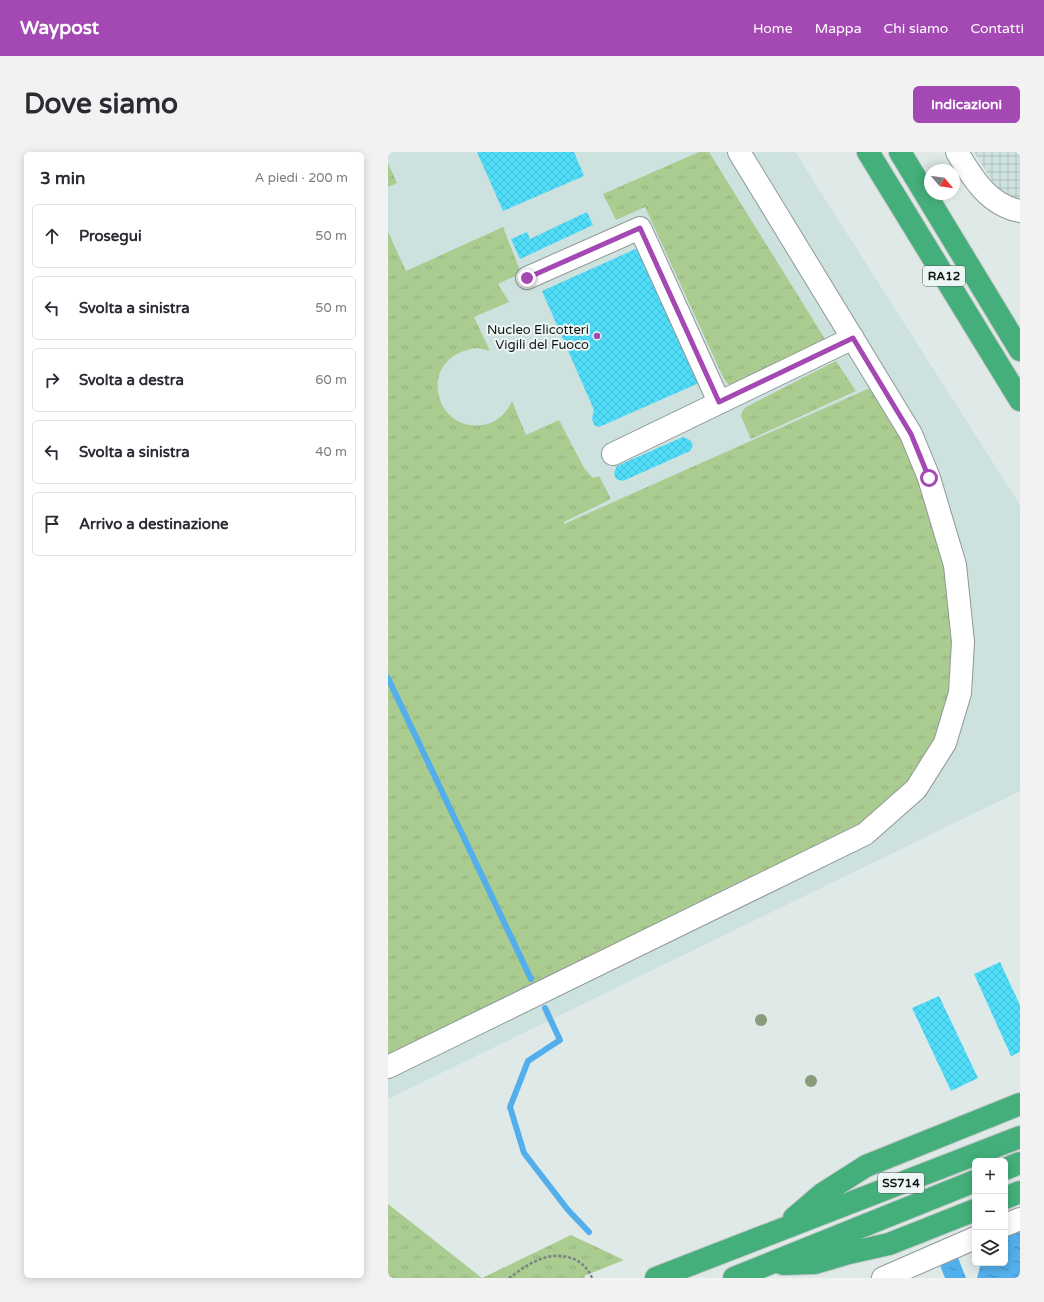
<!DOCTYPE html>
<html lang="it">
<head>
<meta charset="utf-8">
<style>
	body { margin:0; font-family:"Varela Round",sans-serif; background:#f2f2f3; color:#2b2b33 }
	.controls { position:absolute; right:12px; bottom:12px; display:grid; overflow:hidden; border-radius:6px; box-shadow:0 2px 10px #0003 }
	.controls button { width:36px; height:36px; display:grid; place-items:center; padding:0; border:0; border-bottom:1px solid #e1e1e2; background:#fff; color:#2b2b33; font:20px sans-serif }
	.compass { position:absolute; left:536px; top:12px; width:36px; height:36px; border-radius:50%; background:#fff; box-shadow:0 2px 10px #0003; rotate:119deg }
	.stop { position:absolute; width:12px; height:12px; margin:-9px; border:3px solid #a448b3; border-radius:50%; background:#fff }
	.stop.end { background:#a448b3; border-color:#fff; box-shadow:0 1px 4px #0008 }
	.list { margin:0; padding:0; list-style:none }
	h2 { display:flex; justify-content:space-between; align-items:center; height:52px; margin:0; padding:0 16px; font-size:17px }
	h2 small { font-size:13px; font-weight:400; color:#7c7c81 }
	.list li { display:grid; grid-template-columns:26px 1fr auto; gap:12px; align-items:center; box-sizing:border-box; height:64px; margin:0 8px 8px; padding:0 8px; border:1px solid #e1e1e2; border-radius:6px }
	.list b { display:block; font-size:15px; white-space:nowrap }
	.list em { font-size:13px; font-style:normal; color:#7c7c81 }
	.icon { flex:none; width:22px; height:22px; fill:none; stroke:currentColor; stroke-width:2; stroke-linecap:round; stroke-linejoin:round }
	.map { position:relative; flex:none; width:632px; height:1126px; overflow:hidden; border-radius:6px }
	header { display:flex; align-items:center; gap:24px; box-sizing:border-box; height:56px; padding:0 20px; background:#a448b3; color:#fff }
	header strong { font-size:19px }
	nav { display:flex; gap:22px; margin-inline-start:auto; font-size:14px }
	.intro { display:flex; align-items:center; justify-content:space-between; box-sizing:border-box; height:96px; padding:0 24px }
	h1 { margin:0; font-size:28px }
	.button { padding:10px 18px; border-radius:6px; background:#a448b3; color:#fff; font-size:14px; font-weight:700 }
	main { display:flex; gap:24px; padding:0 24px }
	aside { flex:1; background:#fff; border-radius:6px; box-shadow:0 2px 10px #0003 }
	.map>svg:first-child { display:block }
</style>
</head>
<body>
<header>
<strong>Waypost</strong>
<nav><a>Home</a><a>Mappa</a><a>Chi siamo</a><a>Contatti</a></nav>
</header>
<div class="intro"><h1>Dove siamo</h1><a class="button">Indicazioni</a></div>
<main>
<aside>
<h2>3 min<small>A piedi · 200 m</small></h2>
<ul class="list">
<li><svg class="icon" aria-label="ahead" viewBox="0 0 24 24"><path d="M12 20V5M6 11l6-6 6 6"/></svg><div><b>Prosegui</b></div><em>50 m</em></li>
<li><svg class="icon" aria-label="left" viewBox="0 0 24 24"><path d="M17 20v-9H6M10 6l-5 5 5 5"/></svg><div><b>Svolta a sinistra</b></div><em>50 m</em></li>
<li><svg class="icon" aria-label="right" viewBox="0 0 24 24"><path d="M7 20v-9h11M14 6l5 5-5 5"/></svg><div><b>Svolta a destra</b></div><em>60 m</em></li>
<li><svg class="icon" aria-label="left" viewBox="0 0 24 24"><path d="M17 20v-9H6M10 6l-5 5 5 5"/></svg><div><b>Svolta a sinistra</b></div><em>40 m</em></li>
<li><svg class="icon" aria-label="arrive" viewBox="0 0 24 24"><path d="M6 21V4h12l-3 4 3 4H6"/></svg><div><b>Arrivo a destinazione</b></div></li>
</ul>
</aside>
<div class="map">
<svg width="632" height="1126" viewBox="0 0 632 1126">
	<defs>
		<pattern id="industrial-grid" width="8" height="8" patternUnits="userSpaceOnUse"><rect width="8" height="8" fill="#cde1de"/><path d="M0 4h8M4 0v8" fill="none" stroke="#afc0be"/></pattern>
		<pattern id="grass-tufts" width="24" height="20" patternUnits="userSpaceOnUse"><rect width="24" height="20" fill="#aacc90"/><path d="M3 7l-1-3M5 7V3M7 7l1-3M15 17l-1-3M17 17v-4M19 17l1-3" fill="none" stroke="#91ae7b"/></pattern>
		<pattern id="water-ripples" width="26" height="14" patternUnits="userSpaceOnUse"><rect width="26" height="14" fill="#53afeb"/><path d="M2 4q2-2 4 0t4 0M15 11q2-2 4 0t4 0" fill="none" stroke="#448dbd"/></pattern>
		<pattern id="building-cross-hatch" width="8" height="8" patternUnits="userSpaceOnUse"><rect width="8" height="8" fill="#50ddf9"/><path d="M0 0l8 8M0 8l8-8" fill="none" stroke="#45bdd5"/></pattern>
	</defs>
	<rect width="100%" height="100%" fill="#dfeae8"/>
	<path fill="#cde1de" d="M0,0H407L632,353V639L0,947Z"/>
	<path fill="url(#industrial-grid)" d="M586,0H632V74Z"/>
	<path fill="url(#grass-tufts)" d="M311,0H321L437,187L345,232H340L336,227L257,55L228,68L215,42Z
		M0,11L9,31L0,35Z
		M115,75L133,121L110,132L121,150L86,165L102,199C98,198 94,197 90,196C83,196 75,199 69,202C32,222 52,279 94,273C108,271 118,262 124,249L138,283L171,268L196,316L205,326L211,324L223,347L176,370V372L484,235L539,332L572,484L555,576L524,626L480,668L461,678L0,904V80L18,119Z
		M448,209L468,239L363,287L353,264L354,260L358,255Z
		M0,1052L94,1126L183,1083L236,1108L196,1124L197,1126H0Z"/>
	<path fill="url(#water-ripples)" d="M632,1080V1126H589L593,1111H617V1085L622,1082Z
		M569,1103L578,1126H557L551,1111Z"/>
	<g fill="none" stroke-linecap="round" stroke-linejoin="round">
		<path stroke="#53afeb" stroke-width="6" d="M0,526L143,827
			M157,856L172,888L140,909L122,955L136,1001L180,1058L201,1080"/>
	</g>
	<path fill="url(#building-cross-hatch)" d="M89,0H186L196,24L115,59Z
		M199,60L205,73L132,107L123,87L139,80L142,87Z
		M252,95L311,231L211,275L206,273L204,266L206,258L154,139Z
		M295,285L302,288L305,293L302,299L235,329L228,327L226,321L229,314Z
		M612,810L632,853V900L623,904L586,822Z
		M551,844L590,926L563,939L524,856Z"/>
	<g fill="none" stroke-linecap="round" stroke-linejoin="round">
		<g stroke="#8e9997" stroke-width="24">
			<path id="minor" d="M569,0C584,25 600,53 632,59
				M139,126L252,76L331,250
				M225,302L465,186
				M0,915L477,682L528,637L557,591L572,541L575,490L567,413L541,326L523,282L351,0
				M617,1073L632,1067
				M495,1126L587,1086"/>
		</g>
		<g stroke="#c7c7c7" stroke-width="24">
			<path id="highway" d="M480,0L632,248
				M512,0L632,198
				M617,1017L632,1011
				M617,1046L632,1040
				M406,1066L434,1042L478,1014L632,952
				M395,1112L427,1111L461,1101L501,1092L587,1058
				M268,1126L632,985
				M346,1126L587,1029"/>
		</g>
		<path stroke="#7c8382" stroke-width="2.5" stroke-dasharray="3 2" stroke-linecap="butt" d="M121,1126C130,1120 138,1113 148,1109C168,1099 195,1103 204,1126"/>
		<use href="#minor" stroke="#fff" stroke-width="22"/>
		<use href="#highway" stroke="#44af7b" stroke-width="22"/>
	</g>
	<g fill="#879c7b">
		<circle cx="373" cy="868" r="6"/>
		<circle cx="423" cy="929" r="6"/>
	</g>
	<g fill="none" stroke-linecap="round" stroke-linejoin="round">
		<path stroke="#a448b3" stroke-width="5" d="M139,126L252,76L331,250L465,186L523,282L541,326"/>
	</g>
	<circle fill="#a448b3" stroke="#ecf7f5" stroke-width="1.5" cx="209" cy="184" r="4"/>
	<g text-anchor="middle" stroke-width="4" stroke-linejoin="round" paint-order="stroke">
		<g fill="#ecf7f5" stroke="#555a5a" stroke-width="1">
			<rect x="535" y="114" width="42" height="20" rx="3"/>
			<rect x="490" y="1021" width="46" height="20" rx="3"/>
		</g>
		<g font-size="12" font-weight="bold" fill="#141717">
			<text x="556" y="128">RA12</text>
			<text x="513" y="1035">SS714</text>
		</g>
		<g font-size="13" fill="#141717" stroke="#ecf7f5" text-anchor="end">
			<text x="201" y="182">Nucleo Elicotteri<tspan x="201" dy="15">Vigili del Fuoco</tspan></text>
		</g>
	</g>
</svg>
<div class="controls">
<button>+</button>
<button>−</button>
<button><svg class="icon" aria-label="layers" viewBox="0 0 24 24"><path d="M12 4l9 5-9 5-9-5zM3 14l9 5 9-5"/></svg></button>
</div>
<svg class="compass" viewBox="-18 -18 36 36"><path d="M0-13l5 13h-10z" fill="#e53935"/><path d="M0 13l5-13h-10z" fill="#7c7c81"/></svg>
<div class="stop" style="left:541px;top:326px"></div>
<div class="stop end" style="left:139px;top:126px"></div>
</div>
</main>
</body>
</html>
